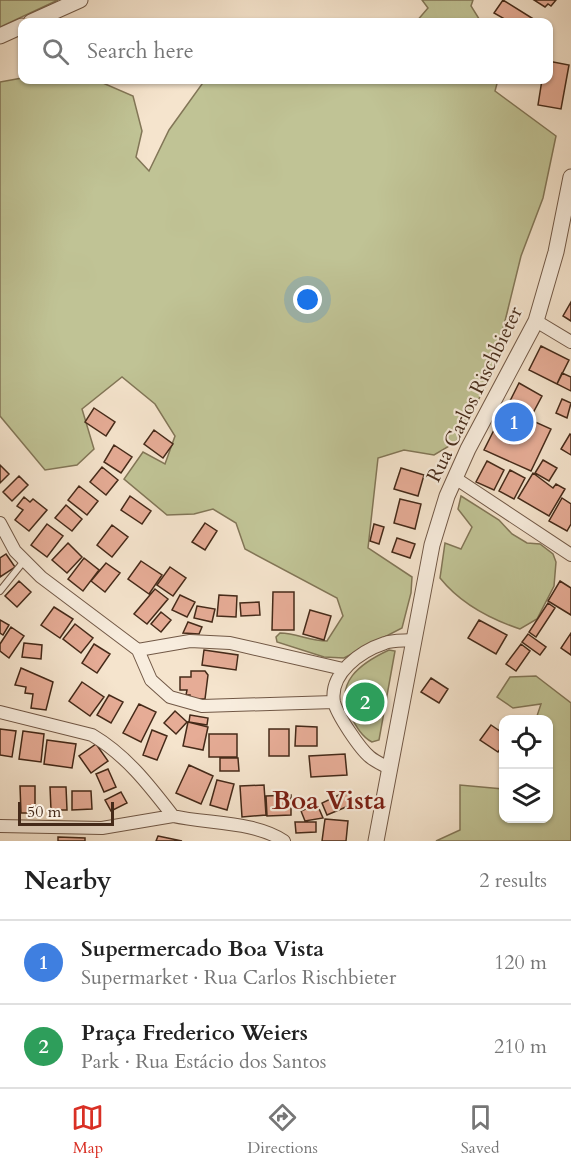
<!DOCTYPE html>
<html lang="en">
<head>
<meta charset="utf-8">
<style>
	body { margin:0; font-family:Cardo,serif; background:#f2f2f2; color:#222 }
	.controls { position:absolute; right:18px; bottom:18px; display:grid; overflow:hidden; border-radius:12px; box-shadow:0 2px 4px #0004 }
	.controls button { width:54px; height:54px; display:grid; place-items:center; padding:0; border:0; border-bottom:2px solid #e0e0e0; background:#fff; color:#222; font:30px sans-serif }
	.scale { position:absolute; left:18px; bottom:15px; width:96px; box-sizing:border-box; padding-left:6px; border:3px solid #452a19; border-top:0; font-size:16px; line-height:21px; white-space:nowrap; color:#452a19; -webkit-text-stroke:4px #f8edde; paint-order:stroke }
	.you { position:absolute; left:308px; top:300px; width:21px; height:21px; margin:-15px; border:4px solid #fff; border-radius:50%; background:#1a73e8; box-shadow:0 0 0 9px #1a73e833 }
	.badge { display:grid; place-items:center; width:39px; height:39px; border-radius:50%; background:#d93025; color:#fff; font-size:20px; font-weight:700 }
	.pin { position:absolute; translate:-50% -50%; border:3px solid #fff; box-shadow:0 2px 6px #0006 }
	.list { margin:0; padding:0; list-style:none }
	h2 { display:flex; justify-content:space-between; align-items:center; height:78px; margin:0; padding:0 24px; font-size:26px }
	h2 small { font-size:20px; font-weight:400; color:#767676 }
	.list li { display:grid; grid-template-columns:39px 1fr auto; gap:18px; align-items:center; box-sizing:border-box; height:84px; padding:0 24px; border-top:2px solid #e0e0e0 }
	.list b { display:block; font-size:22px; white-space:nowrap }
	.list p { margin:0; font-size:20px; white-space:nowrap; color:#767676 }
	.list em { font-size:20px; font-style:normal; color:#767676 }
	.icon { flex:none; width:33px; height:33px; fill:none; stroke:currentColor; stroke-width:2; stroke-linecap:round; stroke-linejoin:round }
	.map { position:relative; flex:none; width:571px; height:841px; overflow:hidden }
	.search { position:absolute; background:#fff; box-shadow:0 2px 4px #0004; left:18px; right:18px; top:18px; height:66px; display:flex; align-items:center; gap:15px; box-sizing:border-box; padding:0 21px; border-radius:12px; color:#767676; font-size:22px }
	.sheet { height:246px; background:#fff }
	nav { display:flex; justify-content:space-around; align-items:center; box-sizing:border-box; height:84px; border-top:2px solid #e0e0e0; background:#fff; font-size:16px; color:#767676 }
	nav a { display:grid; justify-items:center; gap:3px }
	nav .on { color:#d93025 }
	.map>svg:first-child { display:block }
</style>
</head>
<body>
<div class="map">
<svg width="571" height="841" viewBox="0 0 571 841">
	<rect width="100%" height="100%" fill="#f5e4cd"/>
	<filter id="stains"><feTurbulence type="fractalNoise" baseFrequency=".00333" numOctaves="4"/><feColorMatrix values="0 0 0 0 .2 0 0 0 0 .09 0 0 0 0 .02 0 0 0 .5 -.17"/></filter>
	<radialGradient id="worn" r=".72"><stop offset=".6" stop-color="#630" stop-opacity="0"/><stop offset="1" stop-color="#630" stop-opacity=".3"/></radialGradient>
	<path fill="#c0c395" stroke="#827657" stroke-width="1.5" d="M0,0H58L0,27Z
		M422,0H473L471,6L481,22H416L428,8Z
		M22,78L96,80L133,96L142,131L136,157L149,171L169,130L202,84L208,80H498L495,91L556,136L543,198L521,256L492,374L456,442L434,455L404,450L378,458L368,548L412,577L411,593L402,628L344,658L324,657L277,642L276,637L280,633C297,633 309,641 327,641L343,616L337,598L245,549L236,523L213,509L194,514L167,515L124,479L143,452L165,464L175,436L155,404L122,377L82,409L94,449L77,465L45,470L0,416V82Z
		M461,496L499,520L512,534L527,543L540,544L553,554L556,562L554,586L537,619L520,629C490,619 460,603 440,578L445,543L461,549L472,527L458,509Z
		M389,650L395,651L379,740L372,742C362,737 356,726 351,717C332,683 361,663 389,650Z
		M536,676L571,703V841H436L460,830V785L503,789L504,818H548V720L536,719L541,704L513,708L497,697L510,677Z"/>
	<path fill="#e6ac96" stroke="#452a19" stroke-width="1.5" d="M503,0L535,20L533,22H510L494,13Z
		M534,0H556L551,6L548,4L545,7Z
		M548,61L569,65L561,109L538,105L542,80H548Z
		M571,302V321L563,316Z
		M541,346L569,360L557,384L529,370Z
		M562,373L571,377V391L557,384Z
		M519,383L542,396L533,413L510,401Z
		M562,399L571,403L567,418L556,413Z
		M94,408L115,422L106,436L85,422Z
		M513,412L551,429L531,471L484,450L496,426L504,430Z
		M154,430L173,444L163,458L144,444Z
		M570,434L571,435V455L561,449Z
		M114,445L132,457L121,473L104,462Z
		M543,460L557,468L549,481L535,473Z
		M487,461L504,470L494,490L476,482Z
		M0,465L9,474L0,483Z
		M102,467L118,480L106,495L90,482Z
		M401,468L424,475L418,496L394,489Z
		M510,470L525,478L514,499L499,491Z
		M533,473L553,488L556,484L565,489L549,516L518,498Z
		M19,476L28,485L12,501L3,492Z
		M79,486L98,501L87,515L68,500Z
		M130,496L151,511L142,524L121,510Z
		M24,497L30,502L33,499L47,510L29,531L15,520L23,510L17,506Z
		M562,498L571,504V524L567,531L549,521Z
		M400,499L421,504L415,529L394,523Z
		M66,505L82,519L72,531L55,518Z
		M205,523L217,531L205,550L192,542Z
		M47,524L63,536L47,557L31,545Z
		M374,524L384,527L379,544L370,541Z
		M112,525L128,537L112,557L97,545Z
		M397,538L415,544L410,558L392,552Z
		M68,543L82,557L67,573L52,560Z
		M6,554L15,567L0,577V558Z
		M84,558L99,570L83,591L68,579Z
		M141,561L162,575L149,594L128,579Z
		M106,563L120,573L105,592L91,581Z
		M170,567L186,578L173,596L157,585Z
		M19,581L31,592L17,607L5,596Z
		M560,581L571,588V615L548,601Z
		M155,589L168,599L147,624L134,614Z
		M273,592H294V630H272Z
		M180,595L195,602L187,617L172,610Z
		M219,595L237,596L236,617L217,616Z
		M259,602L260,615L241,616L240,603Z
		M548,603L555,608L536,637L529,632Z
		M197,606L215,609L212,622L194,618Z
		M54,607L73,619L60,638L41,625Z
		M310,610L331,616L324,640L303,634Z
		M161,612L171,620L161,632L151,624Z
		M0,620L9,625L3,635L0,633Z
		M479,620L507,635L496,654L468,638Z
		M188,622L202,627L199,634L183,633Z
		M75,624L93,638L81,653L63,639Z
		M11,627L24,636L9,658L0,651V644Z
		M571,633V655L561,648Z
		M528,634L546,647L540,655L522,642Z
		M24,643L42,645L41,659L22,657Z
		M94,644L110,654L97,673L82,663Z
		M521,644L530,651L516,671L506,664Z
		M204,650L238,655L236,670L202,665Z
		M21,668L53,682L46,710L31,708L33,694L25,693L26,687L15,685Z
		M191,671H205L208,675L205,699H190V695H186L187,690H180V677H191Z
		M431,678L448,689L439,703L421,692Z
		M82,682L104,697L90,716L69,701Z
		M109,695L123,702L111,723L97,715Z
		M139,704L156,712L141,742L123,733Z
		M175,711L187,722L176,734L164,723Z
		M190,715L208,718L207,725L189,722Z
		M188,722L208,727L203,750L183,746Z
		M491,725L504,734V744L498,752L480,740Z
		M296,726L317,727V746H295Z
		M0,729L16,731L12,757L0,755Z
		M269,729H289V756H269Z
		M152,730L167,736L157,760L143,755Z
		M23,731L44,734L41,762L19,759Z
		M209,734H237V757H209Z
		M47,740L76,744L72,768L44,764Z
		M96,744L108,761L91,773L79,756Z
		M345,754L347,775L311,777L309,756Z
		M220,758H238L239,771H220Z
		M189,765L213,776L201,804L176,793Z
		M108,769L116,787L104,792L96,774Z
		M217,780L234,784L227,810L210,805Z
		M264,785L266,815L242,817L240,786Z
		M20,786H35V813H21Z
		M50,787H66L67,810H51Z
		M72,791H91L92,809L72,810Z
		M347,791L353,804L327,815L322,803Z
		M121,792L127,803L111,811L105,800Z
		M291,795V815L267,816L266,796Z
		M317,804L323,818L305,821L301,811Z
		M325,819L348,821L346,841H322Z
		M295,822H316V832L296,833Z
		M158,836L182,841H156Z
		M58,837L85,838V841H58Z"/>
	<g fill="none" stroke-linecap="round" stroke-linejoin="round">
		<g stroke="#715846" stroke-width="8">
			<path id="service" d="M0,591L24,561"/>
		</g>
		<g stroke="#715846" stroke-width="14">
			<path id="minor" d="M536,321L571,342
				M455,478L571,555
				M0,523L15,551L41,577L138,650L151,680L170,697L202,706L334,702
				M138,650L190,641L230,643L343,669
				M0,712L92,735C126,755 149,785 173,816C208,824 254,821 284,841
				M390,769C384,765 376,762 370,757C360,749 337,715 334,702C329,673 361,651 385,643C393,640 404,641 413,640
				M0,826L102,828L173,816"/>
		</g>
		<g stroke="#715846" stroke-width="17">
			<path id="tertiary" d="M31,22L80,0
				M0,36L22,26
				M376,841L432,545L447,496L468,449L536,321L556,252L571,177"/>
		</g>
		<use href="#service" stroke="#f8edde" stroke-width="6"/>
		<use href="#minor" stroke="#f8edde" stroke-width="12"/>
		<use href="#tertiary" stroke="#f8edde" stroke-width="15"/>
	</g>
	<g text-anchor="middle" stroke-width="4.5" stroke-linejoin="round" paint-order="stroke">
		<g font-size="20" fill="#452a19" stroke="#f8edde">
			<text transform="translate(474 394) rotate(-64)" y="7">Rua Carlos Rischbieter</text>
		</g>
		<g font-size="26" font-weight="bold" fill="#7a1f14" stroke="#f8edde">
			<text x="329" y="809">Boa Vista</text>
		</g>
	</g>
	<rect width="100%" height="100%" filter="url(#stains)"/>
	<rect width="100%" height="100%" fill="url(#worn)"/>
</svg>
<div class="controls">
<button><svg class="icon" aria-label="locate" viewBox="0 0 24 24"><circle cx="12" cy="12" r="6"/><path d="M12 2v4M12 18v4M2 12h4M18 12h4"/></svg></button>
<button><svg class="icon" aria-label="layers" viewBox="0 0 24 24"><path d="M12 4l9 5-9 5-9-5zM3 14l9 5 9-5"/></svg></button>
</div>
<div class="scale">50 m</div>
<div class="you"></div>
<div class="pin badge" style="left:514px;top:422px;background:#3f7fe0">1</div>
<div class="pin badge" style="left:365px;top:702px;background:#2e9e5b">2</div>
<div class="search"><svg class="icon" aria-label="search" viewBox="0 0 24 24"><circle cx="10" cy="10" r="6"/><path d="M15 15l6 6"/></svg>Search here</div>
</div>
<section class="sheet">
<h2>Nearby<small>2 results</small></h2>
<ul class="list">
<li><span class="badge" style="background:#3f7fe0">1</span><div><b>Supermercado Boa Vista</b><p>Supermarket · Rua Carlos Rischbieter</p></div><em>120 m</em></li>
<li><span class="badge" style="background:#2e9e5b">2</span><div><b>Praça Frederico Weiers</b><p>Park · Rua Estácio dos Santos</p></div><em>210 m</em></li>
</ul>
</section>
<nav>
<a class="on"><svg class="icon" aria-label="map" viewBox="0 0 24 24"><path d="M3 6l6-2 6 2 6-2v14l-6 2-6-2-6 2zM9 4v14M15 6v14"/></svg>Map</a>
<a><svg class="icon" aria-label="directions" viewBox="0 0 24 24"><path d="M12 3l9 9-9 9-9-9zM9 14v-3h6M13 9l2 2-2 2"/></svg>Directions</a>
<a><svg class="icon" aria-label="saved" viewBox="0 0 24 24"><path d="M7 4h10v16l-5-4-5 4z"/></svg>Saved</a>
</nav>
</body>
</html>
